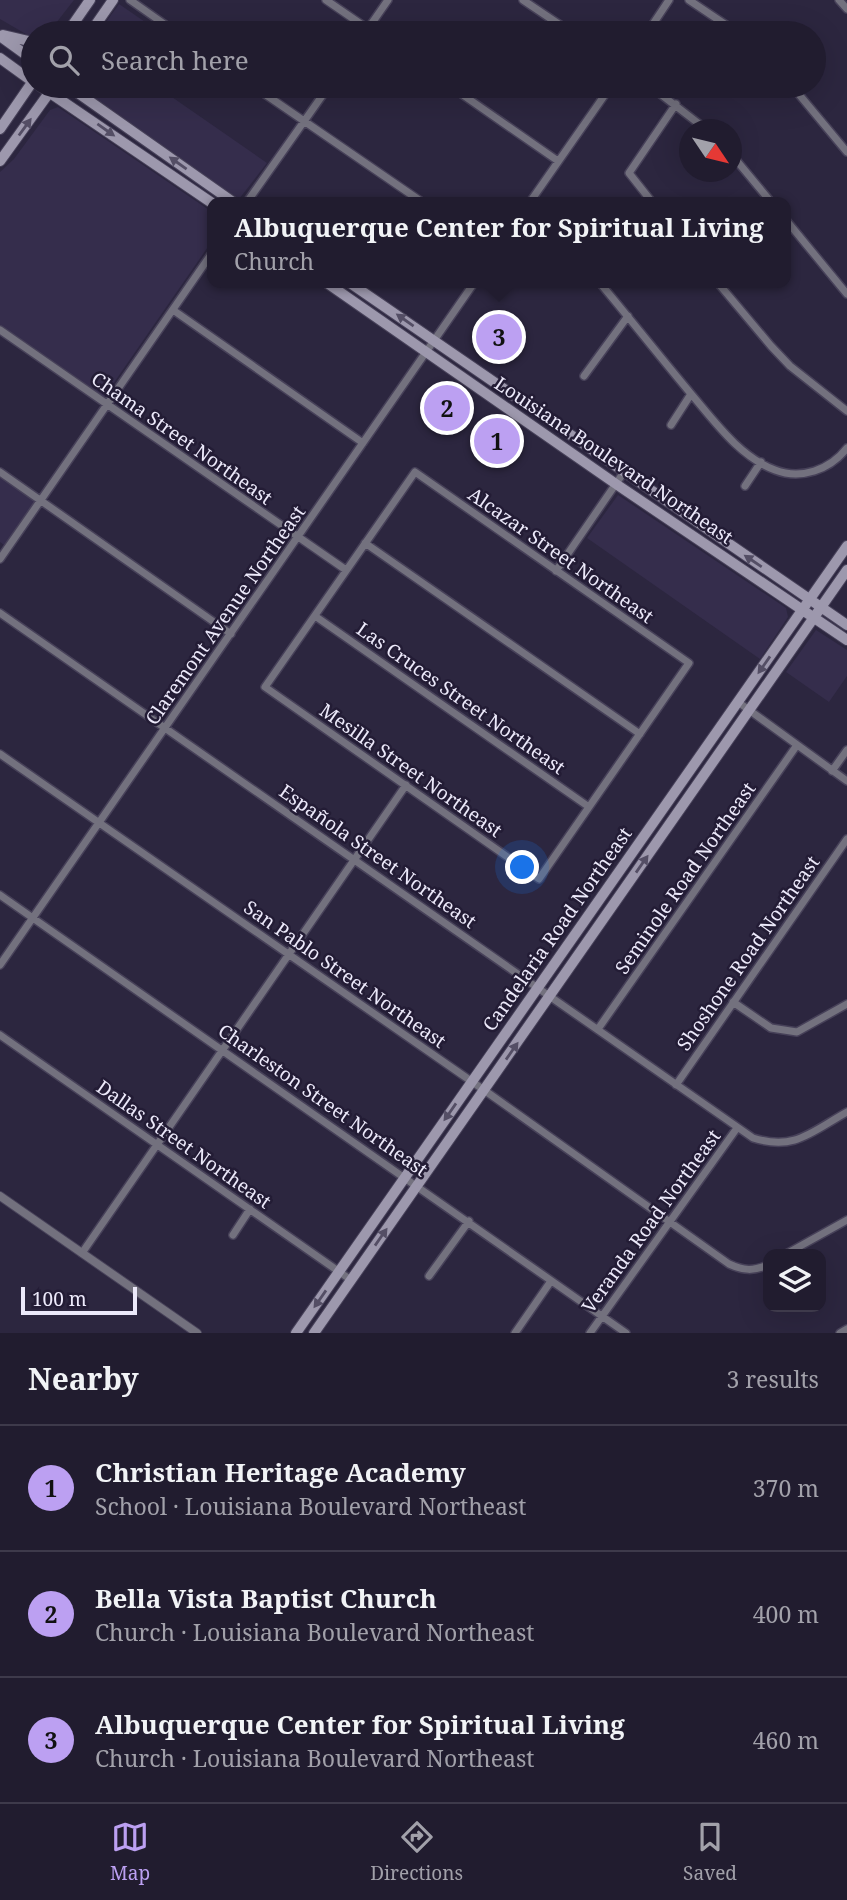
<!DOCTYPE html>
<html lang="en">
<head>
<meta charset="utf-8">
<style>
	body { margin:0; font-family:"Noto Serif",serif; background:#292537; color:#f1f3f6 }
	.controls { position:absolute; right:21px; bottom:21px; display:grid; overflow:hidden; border-radius:14px; box-shadow:0 7px 28px #0002 }
	.controls button { width:63px; height:63px; display:grid; place-items:center; padding:0; border:0; border-bottom:2px solid #3e3a4b; background:#211c2f; color:#f1f3f6; font:35px sans-serif }
	.compass { position:absolute; left:679px; top:119px; width:63px; height:63px; border-radius:50%; background:#211c2f; box-shadow:0 7px 28px #0002; rotate:125deg }
	.scale { position:absolute; left:21px; bottom:18px; width:116px; box-sizing:border-box; padding-left:7px; border:4px solid #ece9fa; border-top:0; font-size:19px; line-height:24px; white-space:nowrap; color:#ece9fa; -webkit-text-stroke:5px #231c35; paint-order:stroke }
	.you { position:absolute; left:523px; top:868px; width:24px; height:24px; margin:-18px; border:5px solid #fff; border-radius:50%; background:#1a73e8; box-shadow:0 0 0 10px #1a73e833 }
	.badge { display:grid; place-items:center; width:46px; height:46px; border-radius:50%; background:#bca0f2; color:#111; font-size:23px; font-weight:700 }
	.pin { position:absolute; translate:-50% -50%; border:4px solid #fff; box-shadow:0 2px 7px #0006 }
	.popup { position:absolute; left:207px; top:197px; width:584px; height:91px; box-sizing:border-box; display:grid; place-content:center; border-radius:14px; background:#211c2f; filter:drop-shadow(0 2px 5px #0005); font-size:23px; white-space:nowrap; color:#a2a1aa }
	.popup b { font-size:26px; color:#f1f3f6 }
	.popup::after { content:''; position:absolute; left:50%; top:100%; margin-left:-14px; border:14px solid transparent; border-top-color:#211c2f }
	.list { margin:0; padding:0; list-style:none }
	h2 { display:flex; justify-content:space-between; align-items:center; height:91px; margin:0; padding:0 28px; font-size:30px }
	h2 small { font-size:23px; font-weight:400; color:#a2a1aa }
	.list li { display:grid; grid-template-columns:46px 1fr auto; gap:21px; align-items:center; box-sizing:border-box; height:126px; padding:0 28px; border-top:2px solid #3e3a4b }
	.list b { display:block; font-size:26px; white-space:nowrap }
	.list p { margin:0; font-size:23px; white-space:nowrap; color:#a2a1aa }
	.list em { font-size:23px; font-style:normal; color:#a2a1aa }
	.icon { flex:none; width:38px; height:38px; fill:none; stroke:currentColor; stroke-width:2; stroke-linecap:round; stroke-linejoin:round }
	.map { position:relative; flex:none; width:847px; height:1333px; overflow:hidden }
	.search { position:absolute; background:#211c2f; box-shadow:0 7px 28px #0002; left:21px; right:21px; top:21px; height:77px; display:flex; align-items:center; gap:18px; box-sizing:border-box; padding:0 24px; border-radius:38px; color:#a2a1aa; font-size:26px }
	.sheet { height:469px; background:#211c2f }
	nav { display:flex; justify-content:space-around; align-items:center; box-sizing:border-box; height:98px; border-top:2px solid #3e3a4b; background:#211c2f; font-size:19px; color:#a2a1aa }
	nav a { display:grid; justify-items:center; gap:4px }
	nav .on { color:#bca0f2 }
	.map>svg:first-child { display:block }
</style>
</head>
<body>
<div class="map">
<svg width="847" height="1333" viewBox="0 0 847 1333">
	<rect width="100%" height="100%" fill="#2c263f"/>
	<path fill="#352d4c" d="M0,0H74L49,32L33,33L31,37L0,19Z
		M119,4L148,24L161,33H98Z
		M78,86H156L267,163L239,199Z
		M58,107L212,212V241L104,397L0,325V172L14,159L50,110Z
		M0,477L35,501L4,545L0,542Z
		M618,495L786,608L788,617L760,659L587,538Z
		M816,630L847,650V676L829,702L786,672Z"/>
	<g fill="none" stroke-linecap="round" stroke-linejoin="round">
		<g stroke="#474159" stroke-width="10">
			<path id="minor" d="M130,0L177,33
				M326,0L374,33
				M523,0L572,33
				M689,0L738,33
				M839,0L847,9
				M365,33L388,0
				M647,33L669,0
				M253,86L422,202
				M450,86L558,161
				M650,86L707,130
				M792,86L847,152
				M732,155L771,202
				M247,202L329,86
				M530,202L611,86
				M652,202L629,173L676,104
				M786,220L847,294
				M600,283C631,320 661,358 692,395C715,422 740,457 775,470C801,480 830,470 847,448
				M718,283L771,346L790,366L847,411
				M173,310L363,443
				M0,330L346,570
				M584,376L628,316
				M671,425L691,394
				M0,472L231,634
				M415,472L689,663L539,879L265,687Z
				M745,486L761,462
				M365,543L640,734
				M0,559L212,253
				M556,571L624,472
				M0,613L753,1138C795,1151 811,1132 847,1112
				M315,616L589,807
				M738,702L847,781
				M0,754L484,1090L729,1264C744,1271 753,1271 768,1265
				M832,771L847,750
				M0,895L626,1333
				M0,965L474,283
				M733,1002L771,1028L797,1032L847,1004
				M598,1029L797,745
				M0,1035L351,1280
				M676,1085L847,839
				M233,1235L250,1209
				M82,1253L406,785
				M786,1254L847,1220
				M429,1276L469,1221
				M515,1333L551,1281
				M590,1333L737,1128
				M840,1333L847,1329"/>
		</g>
		<g stroke="#474159" stroke-width="10">
			<path id="tertiary" d="M0,1196L197,1333"/>
		</g>
		<g stroke="#474159" stroke-width="12">
			<path id="secondary" d="M67,33L90,0
				M90,33L113,0
				M3,35L33,42
				M0,36L33,60
				M0,58L33,82
				M40,86L212,203
				M68,86L233,202
				M0,129L33,81
				M0,161L54,86
				M327,283L616,484L847,640
				M350,283L847,625
				M296,1333L847,546
				M314,1333L847,570"/>
		</g>
		<use href="#minor" stroke="#73717e" stroke-width="7"/>
		<use href="#tertiary" stroke="#73717e" stroke-width="8"/>
		<use href="#secondary" stroke="#9d98ad" stroke-width="10"/>
	</g>
	<defs><path id="oneway-solid" d="M-6-.8H1V-3.2L6.5 0L1 3.2V.8H-6Z" transform="scale(1.75)"/></defs>
	<g fill="#544e65">
		<use href="#oneway-solid" transform="translate(25 127) rotate(-54)"/>
		<use href="#oneway-solid" transform="translate(106 130) rotate(35)"/>
		<use href="#oneway-solid" transform="translate(178 163) rotate(-145)"/>
		<use href="#oneway-solid" transform="translate(405 320) rotate(-145)"/>
		<use href="#oneway-solid" transform="translate(753 561) rotate(-146)"/>
		<use href="#oneway-solid" transform="translate(764 665) rotate(125)"/>
		<use href="#oneway-solid" transform="translate(642 864) rotate(-55)"/>
		<use href="#oneway-solid" transform="translate(512 1051) rotate(-55)"/>
		<use href="#oneway-solid" transform="translate(450 1112) rotate(125)"/>
		<use href="#oneway-solid" transform="translate(381 1237) rotate(-55)"/>
		<use href="#oneway-solid" transform="translate(320 1299) rotate(125)"/>
	</g>
	<g text-anchor="middle" stroke-width="5" stroke-linejoin="round" paint-order="stroke">
		<g font-size="19" fill="#ece9fa" stroke="#231c35">
			<text transform="translate(182 438) rotate(35)" y="7">Chama Street Northeast</text>
			<text transform="translate(614 460) rotate(34)" y="7">Louisiana Boulevard Northeast</text>
			<text transform="translate(561 555) rotate(35)" y="7">Alcazar Street Northeast</text>
			<text transform="translate(225 615) rotate(-55)" y="7">Claremont Avenue Northeast</text>
			<text transform="translate(461 698) rotate(35)" y="7">Las Cruces Street Northeast</text>
			<text transform="translate(411 770) rotate(35)" y="7">Mesilla Street Northeast</text>
			<text transform="translate(378 856) rotate(35)" y="7">Española Street Northeast</text>
			<text transform="translate(685 878) rotate(-55)" y="7">Seminole Road Northeast</text>
			<text transform="translate(557 929) rotate(-55)" y="7">Candelaria Road Northeast</text>
			<text transform="translate(748 953) rotate(-55)" y="7">Shoshone Road Northeast</text>
			<text transform="translate(345 974) rotate(35)" y="7">San Pablo Street Northeast</text>
			<text transform="translate(323 1100) rotate(35)" y="7">Charleston Street Northeast</text>
			<text transform="translate(184 1144) rotate(35)" y="7">Dallas Street Northeast</text>
			<text transform="translate(651 1221) rotate(-54)" y="7">Veranda Road Northeast</text>
		</g>
	</g>
</svg>
<div class="controls">
<button><svg class="icon" aria-label="layers" viewBox="0 0 24 24"><path d="M12 4l9 5-9 5-9-5zM3 14l9 5 9-5"/></svg></button>
</div>
<svg class="compass" viewBox="-18 -18 36 36"><path d="M0-13l5 13h-10z" fill="#e53935"/><path d="M0 13l5-13h-10z" fill="#a2a1aa"/></svg>
<div class="scale">100 m</div>
<div class="you"></div>
<div class="pin badge" style="left:497px;top:441px">1</div>
<div class="pin badge" style="left:447px;top:408px">2</div>
<div class="pin badge" style="left:499px;top:337px">3</div>
<div class="popup"><b>Albuquerque Center for Spiritual Living</b>Church</div>
<div class="search"><svg class="icon" aria-label="search" viewBox="0 0 24 24"><circle cx="10" cy="10" r="6"/><path d="M15 15l6 6"/></svg>Search here</div>
</div>
<section class="sheet">
<h2>Nearby<small>3 results</small></h2>
<ul class="list">
<li><span class="badge">1</span><div><b>Christian Heritage Academy</b><p>School · Louisiana Boulevard Northeast</p></div><em>370 m</em></li>
<li><span class="badge">2</span><div><b>Bella Vista Baptist Church</b><p>Church · Louisiana Boulevard Northeast</p></div><em>400 m</em></li>
<li><span class="badge">3</span><div><b>Albuquerque Center for Spiritual Living</b><p>Church · Louisiana Boulevard Northeast</p></div><em>460 m</em></li>
</ul>
</section>
<nav>
<a class="on"><svg class="icon" aria-label="map" viewBox="0 0 24 24"><path d="M3 6l6-2 6 2 6-2v14l-6 2-6-2-6 2zM9 4v14M15 6v14"/></svg>Map</a>
<a><svg class="icon" aria-label="directions" viewBox="0 0 24 24"><path d="M12 3l9 9-9 9-9-9zM9 14v-3h6M13 9l2 2-2 2"/></svg>Directions</a>
<a><svg class="icon" aria-label="saved" viewBox="0 0 24 24"><path d="M7 4h10v16l-5-4-5 4z"/></svg>Saved</a>
</nav>
</body>
</html>
